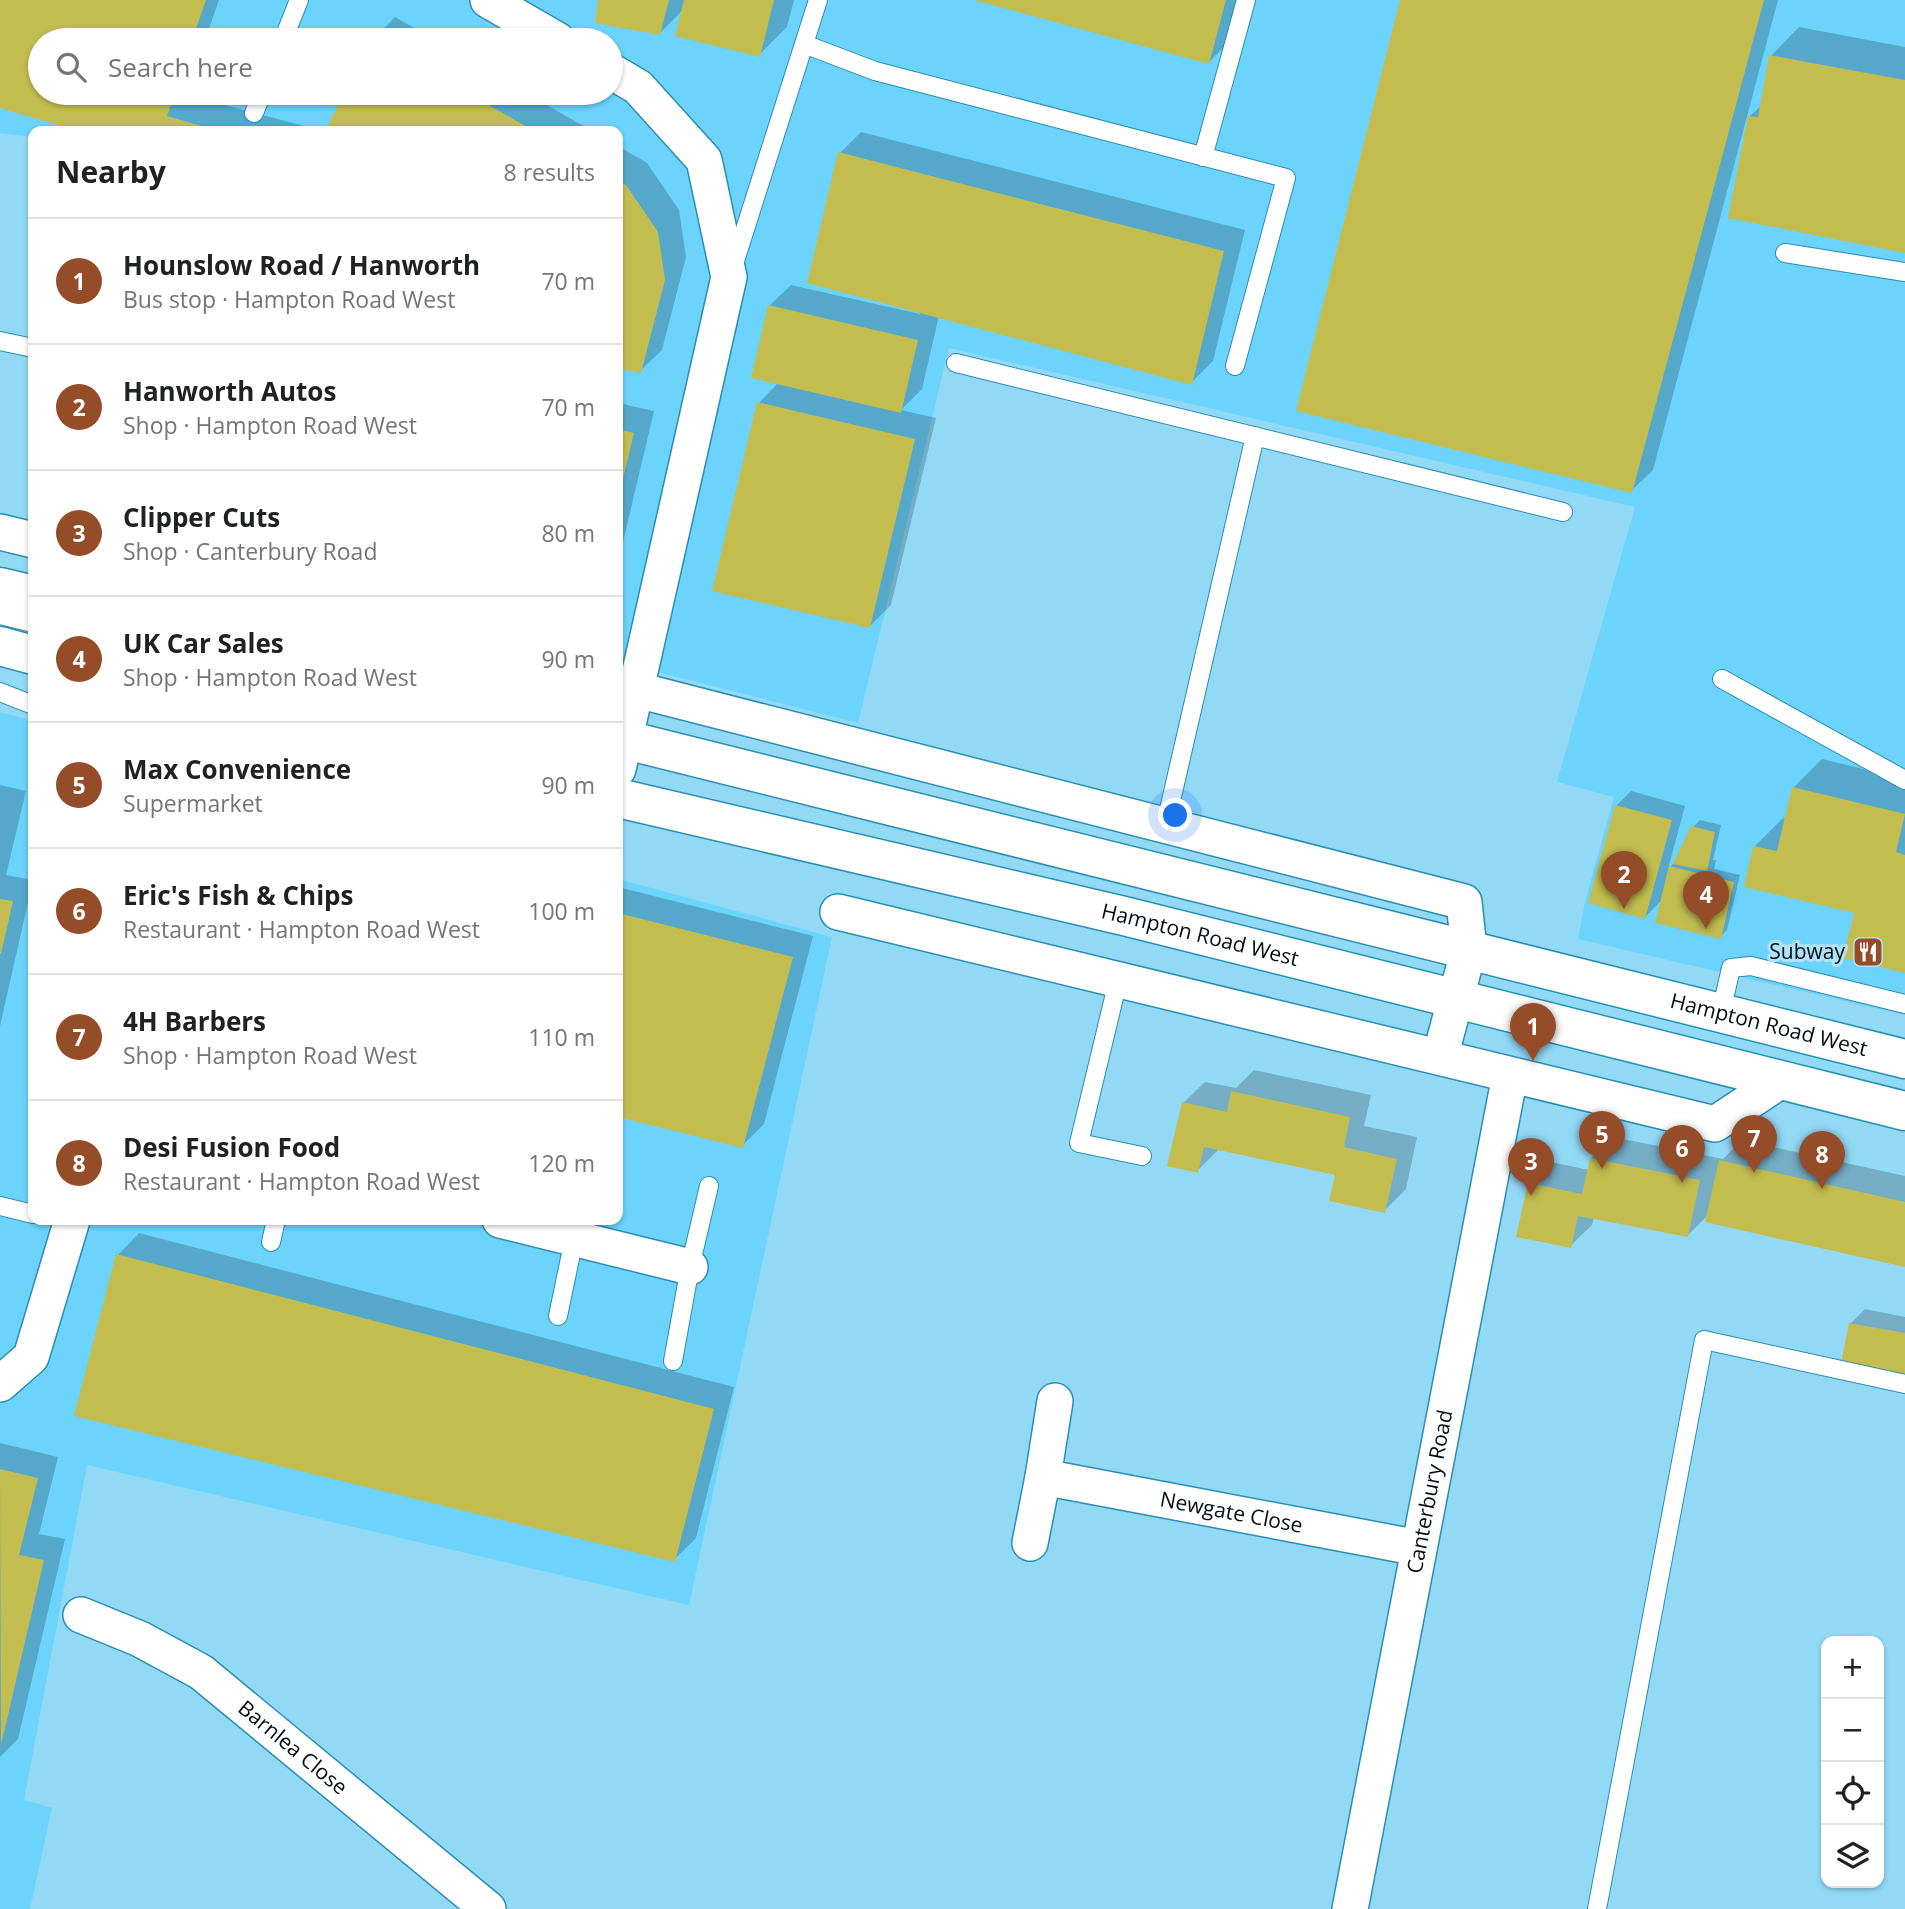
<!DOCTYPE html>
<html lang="en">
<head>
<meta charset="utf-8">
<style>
	body { margin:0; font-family:"Open Sans",sans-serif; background:#f2f2f2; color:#202124 }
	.controls { position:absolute; right:21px; bottom:21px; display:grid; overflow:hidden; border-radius:14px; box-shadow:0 2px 5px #0004 }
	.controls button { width:63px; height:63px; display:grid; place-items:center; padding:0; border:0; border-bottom:2px solid #e0e0e0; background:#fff; color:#202124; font:35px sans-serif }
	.you { position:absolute; left:1176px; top:816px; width:24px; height:24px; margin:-18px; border:5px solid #fff; border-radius:50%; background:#1a73e8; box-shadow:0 0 0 10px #1a73e833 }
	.badge { display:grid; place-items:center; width:46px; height:46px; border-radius:50%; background:#944d28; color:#fff; font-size:23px; font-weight:700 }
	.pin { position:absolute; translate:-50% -58px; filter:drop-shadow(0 2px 4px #0008) }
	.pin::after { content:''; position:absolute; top:37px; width:24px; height:21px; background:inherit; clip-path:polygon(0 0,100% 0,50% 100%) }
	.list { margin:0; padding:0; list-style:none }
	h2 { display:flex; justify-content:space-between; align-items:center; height:91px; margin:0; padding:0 28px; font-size:30px }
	h2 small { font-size:23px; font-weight:400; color:#757577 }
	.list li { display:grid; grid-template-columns:46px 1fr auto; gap:21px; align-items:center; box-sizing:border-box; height:126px; padding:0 28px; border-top:2px solid #e0e0e0 }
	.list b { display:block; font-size:26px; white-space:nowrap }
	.list p { margin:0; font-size:23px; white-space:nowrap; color:#757577 }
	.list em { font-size:23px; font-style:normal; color:#757577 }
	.icon { flex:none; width:38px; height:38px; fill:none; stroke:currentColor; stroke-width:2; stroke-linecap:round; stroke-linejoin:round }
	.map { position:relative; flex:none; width:1905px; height:1909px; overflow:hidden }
	.search { position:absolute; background:#fff; box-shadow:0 2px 5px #0004; left:28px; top:28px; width:595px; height:77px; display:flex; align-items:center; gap:18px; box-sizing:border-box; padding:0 24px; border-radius:38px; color:#757577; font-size:26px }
	.panel { position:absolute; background:#fff; box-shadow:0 2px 5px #0004; left:28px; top:126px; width:595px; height:1099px; border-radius:14px }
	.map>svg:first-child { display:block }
</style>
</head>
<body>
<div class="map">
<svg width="1905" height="1909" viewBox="0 0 1905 1909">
	<rect width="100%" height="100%" fill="#92d9f6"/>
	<path fill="#6bd3fc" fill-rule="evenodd" d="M0,0H1905V1015L1578,939L1585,902L1614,797L1557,782L1635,507L949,348L858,723L618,662V131H33V137L0,133ZM40,40H611V93H40Z
		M0,712L33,721V1220H618V879L832,937L689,1605L87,1465L24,1800L52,1808L30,1909H0Z"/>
	<path fill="#0003" d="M2,0H219L205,40H40V93H188L187,95L323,131H87L0,106Z
		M600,0H794L787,27L759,55L683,10L659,34Z
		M977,0H1241L1230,41L1208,63Z
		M1402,0H1778L1653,470L1631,491Z
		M395,17L435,40H373Z
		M1799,27L1905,47V252L1749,117L1762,105L1771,56Z
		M346,93H526L592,131H327Z
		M861,132L1245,230L1213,361L1191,383L939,316L922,389L901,410L936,418L891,605L869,627L759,403L778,383L769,306L791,285L920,314L921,311L840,153Z
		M618,146L647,163L679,210L686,257L662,350L640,371L618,367Z
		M618,403L654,411L618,563Z
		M1822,759L1905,779V971L1856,911L1755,846L1783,818L1786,819L1794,787Z
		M0,785L26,791L6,875L33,880L0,1026Z
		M1631,791L1685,806L1668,869L1677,860L1693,827L1700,820L1721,825L1713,860H1716L1714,869L1740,875L1727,930L1720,937L1663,899L1645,917L1616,806Z
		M618,887L813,936L764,1124L742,1146L618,1115Z
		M1254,1070L1371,1095L1364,1126L1417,1137L1406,1189L1384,1211L1337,1174L1219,1149L1197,1171L1183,1103L1205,1082L1236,1088Z
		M1613,1137L1723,1159L1742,1140L1905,1176V1265L1709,1214L1688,1235L1594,1217L1592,1225L1570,1246L1529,1184L1551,1162L1589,1170L1591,1158Z
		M139,1233L734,1387L696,1538L674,1560L118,1255Z
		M1865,1309L1905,1317V1373L1850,1324Z
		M0,1443L58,1457L39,1534L65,1539L18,1739L0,1757Z"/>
	<path fill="#c3bd50" d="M0,0H206L192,40H40V93H175L167,116L219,131H78L0,108Z
		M598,0H669L660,35L595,23Z
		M684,0H774L760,57L675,36Z
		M974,0H1226L1209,64Z
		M1400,0H1764L1632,493L1296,411Z
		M1769,55L1905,80V253L1728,218L1748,116L1758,117Z
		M344,93H468L534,131H325Z
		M838,152L1224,251L1192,385L807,283Z
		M618,180L626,185L658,232L665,280L641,373L618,369Z
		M768,305L918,340L901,413L751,378Z
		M757,402L915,439L870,628L712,591Z
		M618,429L634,433L619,495H618Z
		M1792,787L1905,814L1896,852L1905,855V973L1843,958L1854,913L1744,887L1753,846L1777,851Z
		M1615,805L1672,820L1645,919L1588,903Z
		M1691,826L1715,832L1707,871L1673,864Z
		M1669,866L1734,882L1721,939L1655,923Z
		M0,899L13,901L1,954H0Z
		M618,913L793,957L743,1148L618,1117Z
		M1231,1091L1350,1117L1344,1147L1397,1159L1385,1213L1329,1201L1335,1175L1204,1147L1198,1173L1167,1166L1182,1102L1227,1112Z
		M1590,1158L1700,1180L1688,1237L1578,1216L1571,1248L1516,1237L1528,1183L1582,1194Z
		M1719,1160L1905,1202V1267L1705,1222Z
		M116,1254L714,1409L675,1562L74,1416Z
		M1849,1323L1905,1333V1375L1841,1363Z
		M0,1469L38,1478L19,1555L44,1560L1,1745Z"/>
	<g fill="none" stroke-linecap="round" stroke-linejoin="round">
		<g stroke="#2a8eb0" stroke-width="20">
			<path id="lane" d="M283,40L299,0
				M804,44L875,71L1286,178L1235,366
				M254,113L262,93
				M1203,157L1246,0
				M1785,253L1905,272
				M733,267L818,0
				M0,341L33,348
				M956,363L1563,512
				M0,615L33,623
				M1722,679L1905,780
				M0,692L33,705
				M1165,827L1255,436
				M1118,981L1079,1143L1142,1156
				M1721,1012L1731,968L1751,966L1905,1004
				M0,1206L33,1214
				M271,1242L276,1220
				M558,1316L578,1220
				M673,1361L690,1267L709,1186
				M1597,1909L1704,1340L1905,1384"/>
		</g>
		<g stroke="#2a8eb0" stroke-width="38">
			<g id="street">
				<path d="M488,0L557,40"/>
				<path d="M611,71L638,87L704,160L729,277L618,769"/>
				<path d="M0,532L33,540"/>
				<path d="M618,685L1464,902L1469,949L1440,1057"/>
				<path d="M838,912L1715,1124L1780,1081"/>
				<path d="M500,1220L690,1267"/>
				<path d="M0,1384L31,1357L72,1220"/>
				<path d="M1043,1477L1055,1401"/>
				<path id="s1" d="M1030,1543L1043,1477L1419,1548"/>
				<path id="s2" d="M81,1615L140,1639L201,1672L488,1909"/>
				<path id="s3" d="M1350,1909L1510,1075"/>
			</g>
		</g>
		<g stroke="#2a8eb0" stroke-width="41">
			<g id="primary">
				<path d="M0,587L33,595"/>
				<path d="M0,646L33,655"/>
				<path id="s4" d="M618,738L1905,1059"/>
				<path id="s5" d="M618,798L1124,916L1905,1111"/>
			</g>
		</g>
		<use href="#lane" stroke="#fff" stroke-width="18"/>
		<use href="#street" stroke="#fff" stroke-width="35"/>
		<use href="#primary" stroke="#fff" stroke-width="38"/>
	</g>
	<defs>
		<g id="restaurant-square" transform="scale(1.575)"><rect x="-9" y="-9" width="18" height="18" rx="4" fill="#944d28" stroke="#afe3f9"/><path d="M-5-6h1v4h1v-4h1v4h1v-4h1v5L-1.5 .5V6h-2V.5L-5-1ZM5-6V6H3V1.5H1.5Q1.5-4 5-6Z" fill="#fff"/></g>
	</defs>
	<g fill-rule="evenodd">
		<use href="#restaurant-square" x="1868" y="952"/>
	</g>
	<g text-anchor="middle" stroke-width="6" stroke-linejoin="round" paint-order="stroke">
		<g font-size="21" fill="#000e15" stroke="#afe3f9">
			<text dy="7" stroke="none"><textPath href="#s5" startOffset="598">Hampton Road West</textPath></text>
			<text dy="7" stroke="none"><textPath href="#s4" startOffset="1186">Hampton Road West</textPath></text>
			<text dy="7" stroke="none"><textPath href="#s3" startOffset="425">Canterbury Road</textPath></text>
			<text dy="7" stroke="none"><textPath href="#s1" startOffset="259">Newgate Close</textPath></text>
			<text dy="7" stroke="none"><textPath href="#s2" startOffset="252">Barnlea Close</textPath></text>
		</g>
		<g font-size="21" fill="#000e15" stroke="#afe3f9" text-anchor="end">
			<text x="1845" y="959">Subway</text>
		</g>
	</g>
</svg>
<div class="controls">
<button>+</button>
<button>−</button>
<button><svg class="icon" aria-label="locate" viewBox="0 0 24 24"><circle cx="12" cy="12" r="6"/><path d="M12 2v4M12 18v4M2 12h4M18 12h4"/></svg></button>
<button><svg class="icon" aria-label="layers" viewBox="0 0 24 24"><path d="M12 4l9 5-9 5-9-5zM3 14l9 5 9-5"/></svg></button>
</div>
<div class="you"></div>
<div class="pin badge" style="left:1533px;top:1061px">1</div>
<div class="pin badge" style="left:1624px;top:909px">2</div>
<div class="pin badge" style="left:1531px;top:1196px">3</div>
<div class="pin badge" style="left:1706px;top:929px">4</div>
<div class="pin badge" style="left:1602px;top:1169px">5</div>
<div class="pin badge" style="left:1682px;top:1183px">6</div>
<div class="pin badge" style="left:1754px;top:1173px">7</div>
<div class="pin badge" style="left:1822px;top:1189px">8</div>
<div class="search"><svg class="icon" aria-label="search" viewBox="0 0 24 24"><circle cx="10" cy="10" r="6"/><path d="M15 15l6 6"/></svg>Search here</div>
<section class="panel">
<h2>Nearby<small>8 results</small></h2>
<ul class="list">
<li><span class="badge">1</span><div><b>Hounslow Road / Hanworth</b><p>Bus stop · Hampton Road West</p></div><em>70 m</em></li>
<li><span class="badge">2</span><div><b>Hanworth Autos</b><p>Shop · Hampton Road West</p></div><em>70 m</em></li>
<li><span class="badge">3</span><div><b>Clipper Cuts</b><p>Shop · Canterbury Road</p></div><em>80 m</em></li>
<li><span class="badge">4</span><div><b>UK Car Sales</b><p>Shop · Hampton Road West</p></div><em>90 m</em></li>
<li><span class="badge">5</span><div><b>Max Convenience</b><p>Supermarket</p></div><em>90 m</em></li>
<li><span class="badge">6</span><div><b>Eric's Fish &amp; Chips</b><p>Restaurant · Hampton Road West</p></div><em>100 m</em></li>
<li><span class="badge">7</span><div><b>4H Barbers</b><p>Shop · Hampton Road West</p></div><em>110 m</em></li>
<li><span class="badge">8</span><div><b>Desi Fusion Food</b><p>Restaurant · Hampton Road West</p></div><em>120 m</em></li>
</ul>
</section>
</div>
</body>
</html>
